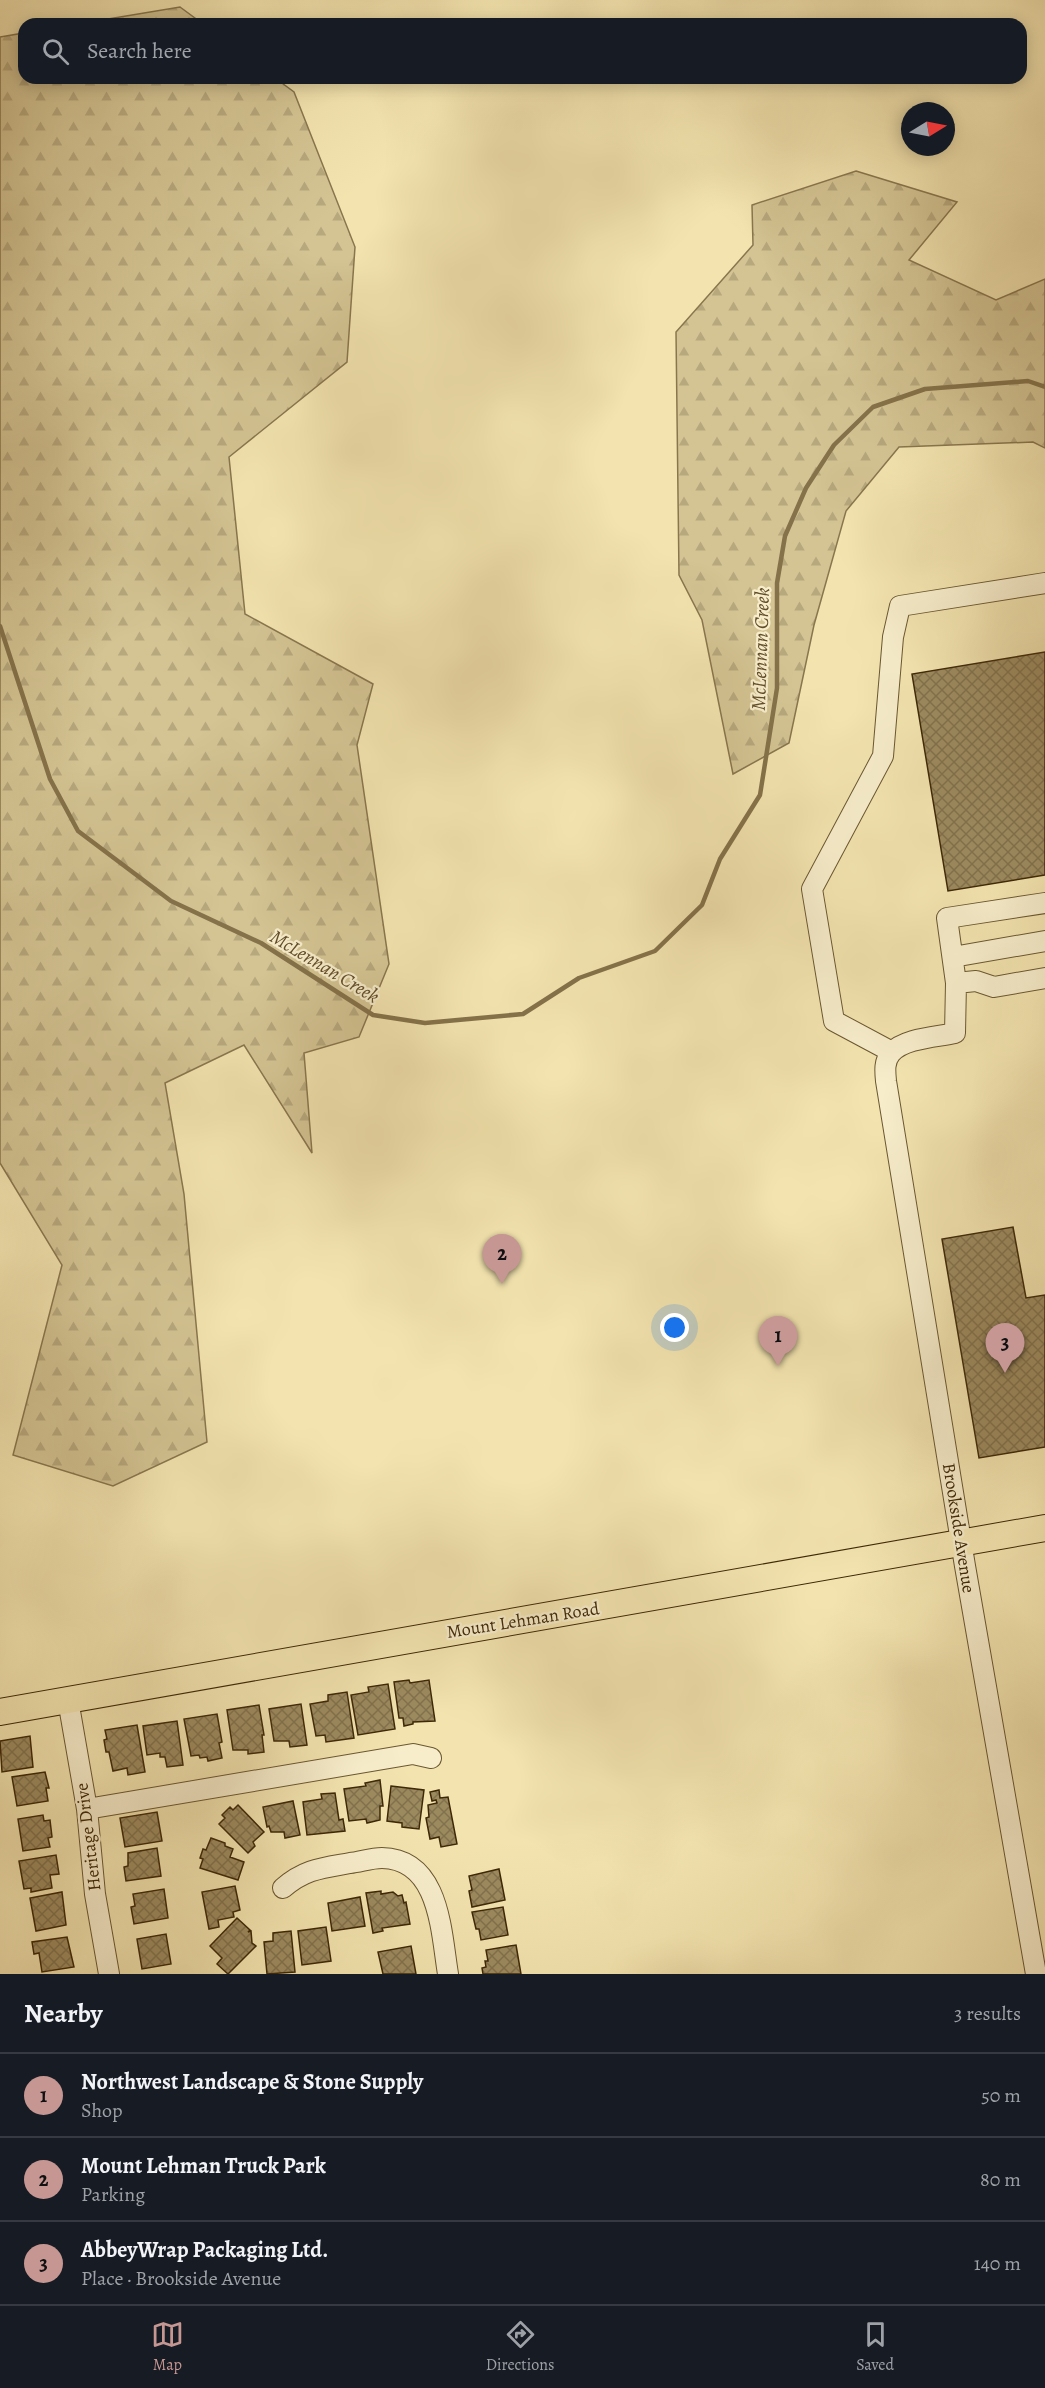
<!DOCTYPE html>
<html lang="en">
<head>
<meta charset="utf-8">
<style>
	body { margin:0; font-family:Alegreya,serif; background:#242831; color:#f1f3f6 }
	.compass { position:absolute; left:901px; top:102px; width:54px; height:54px; border-radius:50%; background:#171b24; box-shadow:0 3px 15px #0003; rotate:80deg }
	.you { position:absolute; left:675px; top:1328px; width:21px; height:21px; margin:-15px; border:4px solid #fff; border-radius:50%; background:#1a73e8; box-shadow:0 0 0 9px #1a73e833 }
	.badge { display:grid; place-items:center; width:39px; height:39px; border-radius:50%; background:#c59692; color:#111; font-size:20px; font-weight:700 }
	.pin { position:absolute; translate:-50% -50px; filter:drop-shadow(0 2px 3px #0008) }
	.pin::after { content:''; position:absolute; top:32px; width:21px; height:18px; background:inherit; clip-path:polygon(0 0,100% 0,50% 100%) }
	.list { margin:0; padding:0; list-style:none }
	h2 { display:flex; justify-content:space-between; align-items:center; height:78px; margin:0; padding:0 24px; font-size:26px }
	h2 small { font-size:20px; font-weight:400; color:#9ea1a6 }
	.list li { display:grid; grid-template-columns:39px 1fr auto; gap:18px; align-items:center; box-sizing:border-box; height:84px; padding:0 24px; border-top:2px solid #363941 }
	.list b { display:block; font-size:22px; white-space:nowrap }
	.list p { margin:0; font-size:20px; white-space:nowrap; color:#9ea1a6 }
	.list em { font-size:20px; font-style:normal; color:#9ea1a6 }
	.icon { flex:none; width:33px; height:33px; fill:none; stroke:currentColor; stroke-width:2; stroke-linecap:round; stroke-linejoin:round }
	.map { position:relative; flex:none; width:1045px; height:1974px; overflow:hidden }
	.search { position:absolute; background:#171b24; box-shadow:0 3px 15px #0003; left:18px; right:18px; top:18px; height:66px; display:flex; align-items:center; gap:15px; box-sizing:border-box; padding:0 21px; border-radius:18px; color:#9ea1a6; font-size:22px }
	.sheet { height:330px; background:#171b24 }
	nav { display:flex; justify-content:space-around; align-items:center; box-sizing:border-box; height:84px; border-top:2px solid #363941; background:#171b24; font-size:16px; color:#9ea1a6 }
	nav a { display:grid; justify-items:center; gap:3px }
	nav .on { color:#c59692 }
	.map>svg:first-child { display:block }
</style>
</head>
<body>
<div class="map">
<svg width="1045" height="1974" viewBox="0 0 1045 1974">
	<defs>
		<pattern id="forest-firs" width="22" height="20" patternUnits="userSpaceOnUse" patternTransform="scale(1.5)"><rect width="22" height="20" fill="#d4c493"/><path d="M5 1l3.5 6h-7zM16 11l3.5 6h-7z" fill="#b7a87d"/></pattern>
		<pattern id="building-cross-hatch" width="8" height="8" patternUnits="userSpaceOnUse" patternTransform="scale(1.5)"><rect width="8" height="8" fill="#9c8a5f"/><path d="M0 0l8 8M0 8l8-8" fill="none" stroke="#81714c"/></pattern>
	</defs>
	<rect width="100%" height="100%" fill="#f3e4af"/>
	<filter id="stains"><feTurbulence type="fractalNoise" baseFrequency=".00333" numOctaves="4"/><feColorMatrix values="0 0 0 0 .2 0 0 0 0 .09 0 0 0 0 .02 0 0 0 .5 -.17"/></filter>
	<radialGradient id="worn" r=".72"><stop offset=".6" stop-color="#630" stop-opacity="0"/><stop offset="1" stop-color="#630" stop-opacity=".3"/></radialGradient>
	<path fill="url(#forest-firs)" stroke="#89764e" stroke-width="1.5" d="M180,7L203,24H78Z
		M24,33V78H275L294,92L355,247L347,362L229,457L245,614L373,684L357,745L389,964L359,1037L304,1053L312,1153L244,1045L165,1083L184,1194L207,1442L113,1486L13,1455L62,1265L0,1163V37Z
		M856,171L957,202L909,260L996,300L1045,279V448L1033,442L899,447L846,511L814,625L789,743L733,774L702,620L679,575L676,332L753,245L752,205Z"/>
	<g fill="none" stroke-linecap="round" stroke-linejoin="round">
		<path stroke="#85724a" stroke-width="4.5" d="M0,626L50,779L78,831L171,901L261,943L373,1015L425,1023L523,1014L579,978L655,951L702,905L720,859L760,795L777,688V583L785,536L806,488L834,445L873,407L925,389L1028,381L1045,387"/>
	</g>
	<path fill="url(#building-cross-hatch)" stroke="#3e2808" stroke-width="1.5" d="M1045,652V875L948,891L912,674Z
		M1013,1227L1026,1298L1045,1295V1447L979,1458L942,1239Z
		M409,1680L410,1683L429,1680L435,1721L413,1722V1724L404,1726L403,1718H399L394,1682Z
		M388,1684L395,1729L358,1735L351,1695L369,1692L368,1687Z
		M347,1692L354,1738L326,1742L325,1735L316,1736L310,1704L328,1701V1695Z
		M301,1704L307,1745L290,1747L289,1741H274L269,1709Z
		M259,1705L264,1735H262L264,1752L248,1754V1750H233L227,1710Z
		M217,1714L222,1742L219,1743L222,1758L208,1761L207,1757L200,1758L199,1755L191,1756L184,1719Z
		M177,1721L183,1765L167,1767L165,1757H160V1753L147,1755L143,1726Z
		M137,1725L145,1772L128,1775L127,1768L113,1771L109,1752H106L104,1740L107,1739L105,1730Z
		M30,1736L33,1767L2,1772L0,1741Z
		M45,1772L49,1788H46L48,1801L17,1806L12,1777Z
		M380,1780L383,1806H380V1820L367,1823L366,1819L349,1821L344,1789L366,1786L365,1783Z
		M391,1786L424,1790L419,1829L402,1827V1823L387,1821Z
		M439,1790L440,1798L448,1797L457,1844L441,1847L439,1837L430,1839L426,1818L429,1817L428,1805L437,1803L436,1800L432,1801L430,1792Z
		M335,1793L339,1820L343,1819L345,1831L307,1835L303,1802L322,1799L321,1794Z
		M293,1801L300,1835L285,1838L284,1832H271L269,1826L267,1827L263,1807Z
		M238,1805L264,1832L253,1842L255,1846L248,1853L219,1824L225,1818L222,1815L230,1807L233,1810Z
		M157,1812L162,1841L125,1847L120,1818Z
		M43,1815L44,1821L50,1820L52,1837L48,1838L50,1847L23,1851L18,1819Z
		M211,1838L225,1843V1846L233,1849L230,1857L244,1862L238,1880L200,1868L203,1859L200,1858L203,1849L206,1850Z
		M157,1848L161,1876L126,1881L124,1867L128,1866V1853Z
		M56,1855L59,1874L50,1875L52,1888L31,1892V1888L24,1889L19,1861Z
		M499,1869L505,1900L472,1907L469,1891L472,1890L469,1876Z
		M235,1886L240,1910L233,1912L234,1917L218,1920L219,1927L209,1929L202,1892Z
		M164,1889L168,1918L134,1924L131,1907L135,1906L133,1894Z
		M381,1891V1894L393,1892L398,1896L402,1895L404,1903L406,1902L410,1924L382,1928L383,1931L373,1933L366,1893Z
		M62,1892L66,1925L36,1931L30,1898Z
		M360,1897L365,1926L332,1931L328,1903Z
		M503,1907L508,1935L481,1940L479,1929H476L472,1912Z
		M237,1918L250,1930L248,1932L251,1931L252,1943L256,1946L228,1974L217,1964L222,1958L210,1946Z
		M326,1927L331,1961L302,1965L298,1931Z
		M291,1931L295,1972L267,1974L264,1942L273,1941V1933Z
		M166,1934L171,1964L142,1969L137,1939Z
		M67,1937L74,1967L42,1972L39,1953L34,1954L32,1942Z
		M516,1945L521,1974H483L482,1968L486,1967L485,1961H488L486,1950Z
		M411,1946L416,1974H383L378,1952Z"/>
	<g fill="none" stroke-linecap="round" stroke-linejoin="round">
		<g stroke="#6b5732" stroke-width="22">
			<path id="minor" d="M953,957L1045,941
				M956,983L976,981L994,987L1045,978
				M892,1052L834,1021L812,889L883,756L893,637L900,606L1045,583
				M68,1700L87,1809L95,1894L109,1974
				M87,1809L413,1754L431,1758
				M283,1888C305,1869 322,1868 350,1863C360,1862 371,1858 382,1858C440,1859 441,1932 448,1974
				M1036,1974L965,1566L886,1081C885,1071 884,1061 891,1053C904,1038 937,1037 955,1033L956,983L947,918L1045,903"/>
		</g>
		<g stroke="#3e2808" stroke-width="28">
			<path id="major" d="M0,1712L1045,1528"/>
		</g>
		<use href="#minor" stroke="#f7edcb" stroke-width="20"/>
		<use href="#major" stroke="#f3e4af" stroke-width="26"/>
	</g>
	<g text-anchor="middle" stroke-width="4.5" stroke-linejoin="round" paint-order="stroke">
		<g font-size="18" fill="#3e2808" stroke="#f7edcb">
			<text transform="translate(959 1528) rotate(81)" y="6">Brookside Avenue</text>
			<text transform="translate(523 1620) rotate(-9)" y="6">Mount Lehman Road</text>
			<text transform="translate(88 1837) rotate(-97)" y="6">Heritage Drive</text>
		</g>
		<g font-size="20" font-style="italic" fill="#624d29" stroke="#f7edcb">
			<text transform="translate(760 649) rotate(-88)" y="7">McLennan Creek</text>
			<text transform="translate(325 966) rotate(31)" y="7">McLennan Creek</text>
		</g>
	</g>
	<rect width="100%" height="100%" filter="url(#stains)"/>
	<rect width="100%" height="100%" fill="url(#worn)"/>
</svg>
<svg class="compass" viewBox="-18 -18 36 36"><path d="M0-13l5 13h-10z" fill="#e53935"/><path d="M0 13l5-13h-10z" fill="#9ea1a6"/></svg>
<div class="you"></div>
<div class="pin badge" style="left:778px;top:1366px">1</div>
<div class="pin badge" style="left:502px;top:1284px">2</div>
<div class="pin badge" style="left:1005px;top:1373px">3</div>
<div class="search"><svg class="icon" aria-label="search" viewBox="0 0 24 24"><circle cx="10" cy="10" r="6"/><path d="M15 15l6 6"/></svg>Search here</div>
</div>
<section class="sheet">
<h2>Nearby<small>3 results</small></h2>
<ul class="list">
<li><span class="badge">1</span><div><b>Northwest Landscape &amp; Stone Supply</b><p>Shop</p></div><em>50 m</em></li>
<li><span class="badge">2</span><div><b>Mount Lehman Truck Park</b><p>Parking</p></div><em>80 m</em></li>
<li><span class="badge">3</span><div><b>AbbeyWrap Packaging Ltd.</b><p>Place · Brookside Avenue</p></div><em>140 m</em></li>
</ul>
</section>
<nav>
<a class="on"><svg class="icon" aria-label="map" viewBox="0 0 24 24"><path d="M3 6l6-2 6 2 6-2v14l-6 2-6-2-6 2zM9 4v14M15 6v14"/></svg>Map</a>
<a><svg class="icon" aria-label="directions" viewBox="0 0 24 24"><path d="M12 3l9 9-9 9-9-9zM9 14v-3h6M13 9l2 2-2 2"/></svg>Directions</a>
<a><svg class="icon" aria-label="saved" viewBox="0 0 24 24"><path d="M7 4h10v16l-5-4-5 4z"/></svg>Saved</a>
</nav>
</body>
</html>
